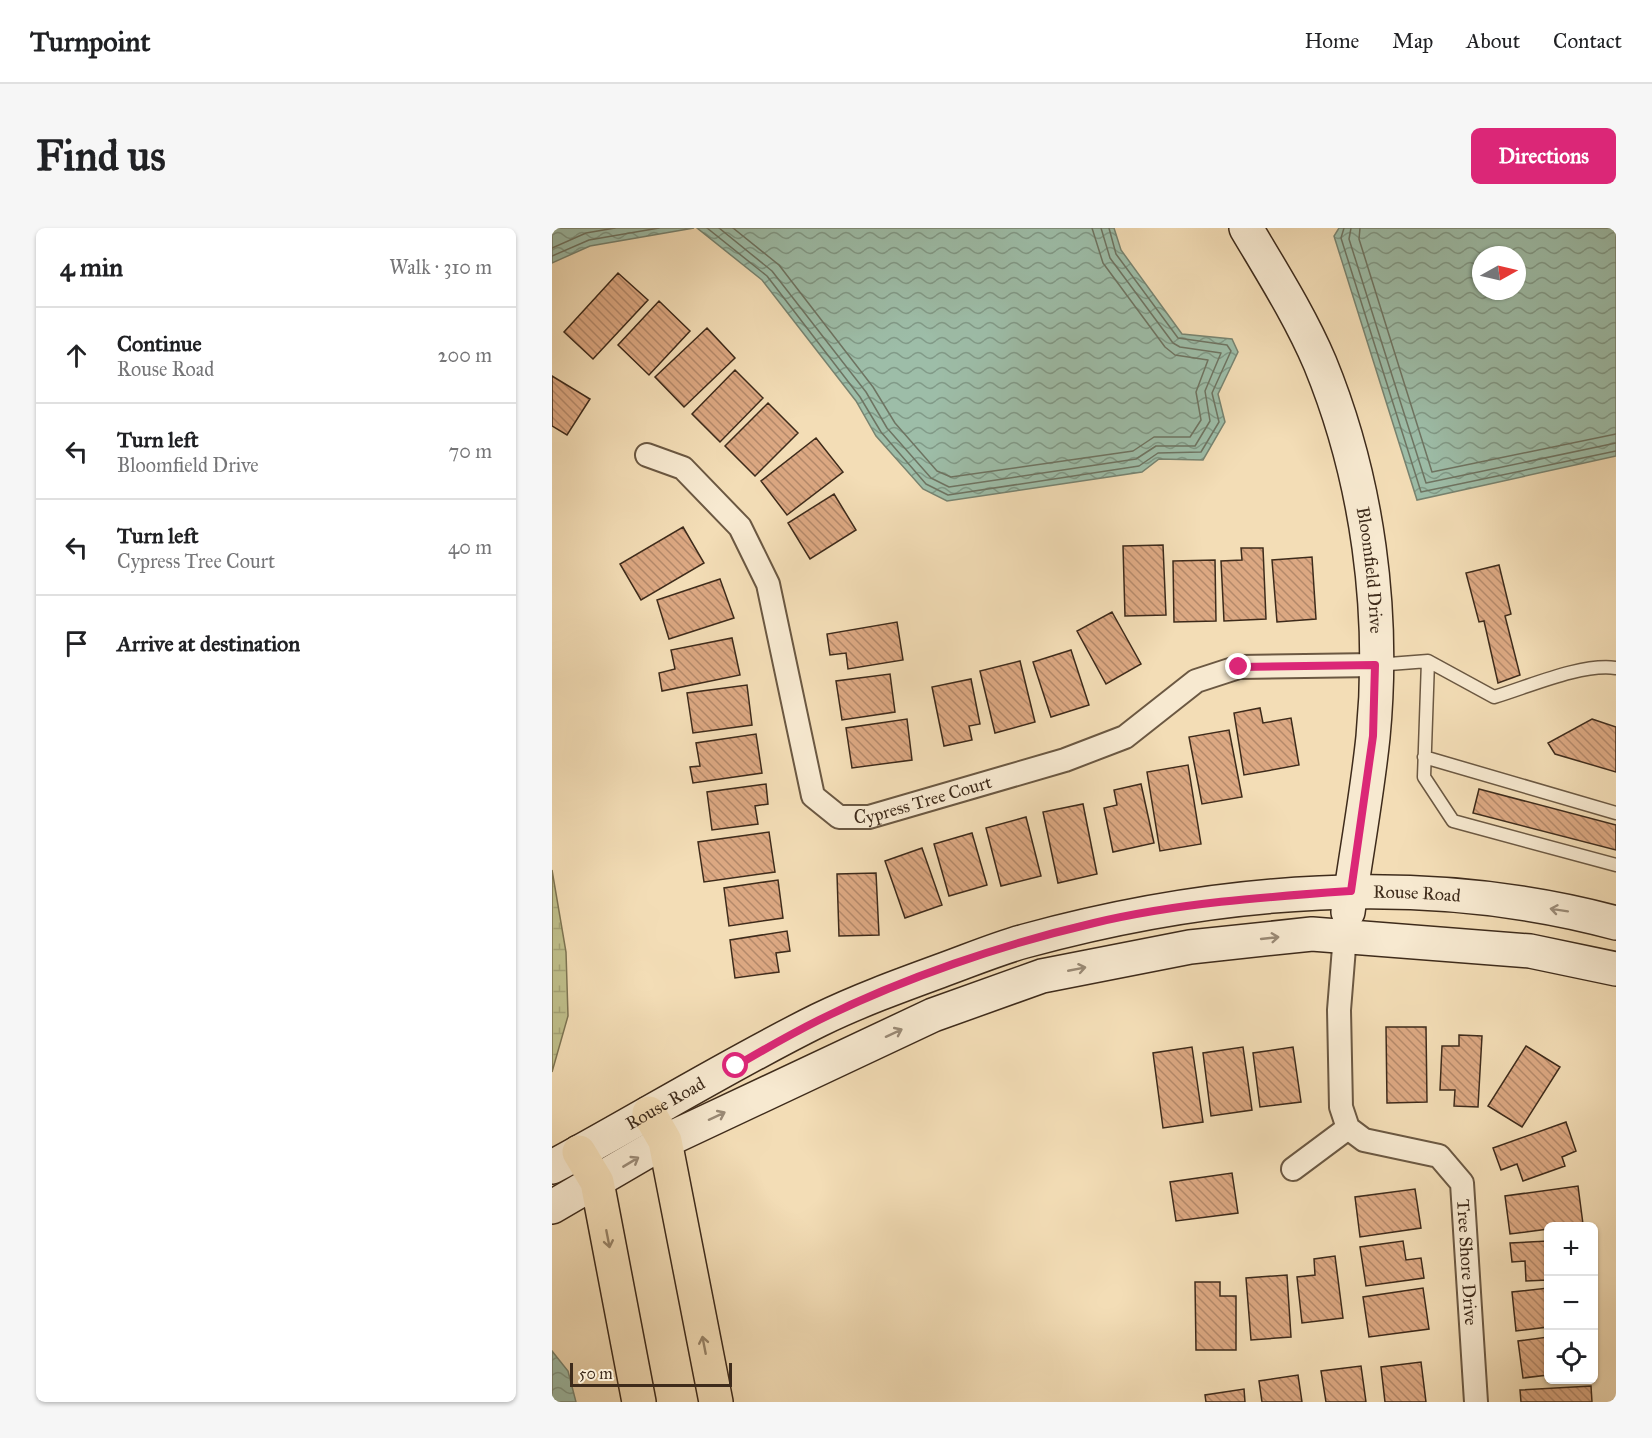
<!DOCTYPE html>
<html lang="en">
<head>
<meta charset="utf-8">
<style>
	body { margin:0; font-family:"IM FELL Great Primer",serif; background:#f6f6f6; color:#202124 }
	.controls { position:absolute; right:18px; bottom:18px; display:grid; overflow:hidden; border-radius:9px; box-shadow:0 2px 4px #0004 }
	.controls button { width:54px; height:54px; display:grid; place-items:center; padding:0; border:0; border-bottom:2px solid #e0e0e0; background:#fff; color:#202124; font:30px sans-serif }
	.compass { position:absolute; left:920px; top:18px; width:54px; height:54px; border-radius:50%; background:#fff; box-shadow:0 2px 4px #0004; rotate:82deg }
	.scale { position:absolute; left:18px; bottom:15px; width:162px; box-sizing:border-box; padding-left:6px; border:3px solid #3e2b1b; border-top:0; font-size:16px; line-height:21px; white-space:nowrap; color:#3e2b1b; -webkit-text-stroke:4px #f7e9d0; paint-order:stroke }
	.stop { position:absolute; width:18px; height:18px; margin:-14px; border:4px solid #db2777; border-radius:50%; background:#fff }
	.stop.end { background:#db2777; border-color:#fff; box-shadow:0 2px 6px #0008 }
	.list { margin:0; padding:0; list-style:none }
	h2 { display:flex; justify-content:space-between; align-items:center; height:78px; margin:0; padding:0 24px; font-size:26px }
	h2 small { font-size:20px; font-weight:400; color:#757577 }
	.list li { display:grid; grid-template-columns:39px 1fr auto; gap:18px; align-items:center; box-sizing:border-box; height:96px; padding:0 24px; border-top:2px solid #e0e0e0 }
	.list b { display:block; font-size:22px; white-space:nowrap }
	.list p { margin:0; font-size:20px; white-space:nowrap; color:#757577 }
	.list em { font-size:20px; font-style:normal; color:#757577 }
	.icon { flex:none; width:33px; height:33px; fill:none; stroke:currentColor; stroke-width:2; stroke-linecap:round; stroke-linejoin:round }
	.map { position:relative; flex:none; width:1064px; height:1174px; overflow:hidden; border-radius:9px }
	header { display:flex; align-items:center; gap:36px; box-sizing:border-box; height:84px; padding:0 30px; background:#fff; border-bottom:2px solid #e0e0e0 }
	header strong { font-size:28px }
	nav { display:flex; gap:33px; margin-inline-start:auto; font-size:21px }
	.intro { display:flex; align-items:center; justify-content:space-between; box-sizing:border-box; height:144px; padding:0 36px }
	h1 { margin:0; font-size:42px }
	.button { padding:15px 27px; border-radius:9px; background:#db2777; color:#fff; font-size:21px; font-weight:700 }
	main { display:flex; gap:36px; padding:0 36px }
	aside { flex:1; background:#fff; border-radius:9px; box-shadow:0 2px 4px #0004 }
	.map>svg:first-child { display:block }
</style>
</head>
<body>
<header>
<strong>Turnpoint</strong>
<nav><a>Home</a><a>Map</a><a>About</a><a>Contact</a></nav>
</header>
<div class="intro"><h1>Find us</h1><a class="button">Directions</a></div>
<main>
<aside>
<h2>4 min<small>Walk · 310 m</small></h2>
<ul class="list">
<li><svg class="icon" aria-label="ahead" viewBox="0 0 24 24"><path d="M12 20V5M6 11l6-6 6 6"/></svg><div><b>Continue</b><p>Rouse Road</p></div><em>200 m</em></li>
<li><svg class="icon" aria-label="left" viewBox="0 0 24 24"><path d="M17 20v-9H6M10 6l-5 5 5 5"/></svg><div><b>Turn left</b><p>Bloomfield Drive</p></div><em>70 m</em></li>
<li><svg class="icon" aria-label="left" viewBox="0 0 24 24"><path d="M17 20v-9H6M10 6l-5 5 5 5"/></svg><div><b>Turn left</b><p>Cypress Tree Court</p></div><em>40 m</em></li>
<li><svg class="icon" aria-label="arrive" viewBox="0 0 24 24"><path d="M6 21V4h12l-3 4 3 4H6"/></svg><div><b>Arrive at destination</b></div></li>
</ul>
</aside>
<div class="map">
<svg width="1064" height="1174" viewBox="0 0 1064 1174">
	<defs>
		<pattern id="wetland-marsh" width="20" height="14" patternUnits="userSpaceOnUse" patternTransform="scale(1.5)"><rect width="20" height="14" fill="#bfbf8b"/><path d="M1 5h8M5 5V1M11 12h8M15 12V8" fill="none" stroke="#a5a477"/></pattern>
		<pattern id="water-waves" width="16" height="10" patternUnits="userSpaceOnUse" patternTransform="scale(1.5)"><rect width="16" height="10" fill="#9dbda8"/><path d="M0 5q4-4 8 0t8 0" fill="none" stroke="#819a88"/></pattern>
		<pattern id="building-back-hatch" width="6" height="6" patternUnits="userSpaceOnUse" patternTransform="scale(1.5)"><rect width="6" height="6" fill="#dca882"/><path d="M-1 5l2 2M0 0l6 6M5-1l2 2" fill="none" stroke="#b4896a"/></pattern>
	</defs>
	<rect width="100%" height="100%" fill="#f3ddb6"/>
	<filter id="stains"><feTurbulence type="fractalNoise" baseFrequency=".00333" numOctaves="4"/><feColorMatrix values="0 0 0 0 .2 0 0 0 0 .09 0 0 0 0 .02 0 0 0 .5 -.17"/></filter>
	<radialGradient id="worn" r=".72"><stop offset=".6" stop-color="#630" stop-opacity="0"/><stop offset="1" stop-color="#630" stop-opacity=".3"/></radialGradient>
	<path fill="url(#wetland-marsh)" stroke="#7e7553" stroke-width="1.5" d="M0,642L14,724L16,788L0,844Z"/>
	<path fill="url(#water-waves)" stroke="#778370" stroke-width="1.5" fill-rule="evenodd" d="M0,0H142L38,18L0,35Z
		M145,0H562L569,22L630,106L680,111L686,124L666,166L673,194L651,232L607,231L590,244L395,273L371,261L324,208L304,173L210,52Z
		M787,0H1064V228L865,272L782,8ZM929,27H965V63H929Z
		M0,1123L16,1143L24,1174H0Z"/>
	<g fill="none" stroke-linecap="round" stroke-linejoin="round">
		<path stroke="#6e7462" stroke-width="1.5" d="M155,0L215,48L308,169L329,204L374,256L396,267L587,238L606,225L649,224L667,194L660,165L679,123L675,117L626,110L564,26L557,0
			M167,0L220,43L314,164L335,200L379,250L397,259L584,231L604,218H643L658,193L653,163L669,125L628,119L621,115L558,30L549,0
			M181,0L227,37L321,159L343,195L385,243L399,249L581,223L602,209H638L649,192L644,164L656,132L623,127L613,119L551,35L540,0
			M792,0L789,10L869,264L1064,223
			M799,0L797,11L874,255L1064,215
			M808,0L807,11L880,244L1064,206
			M0,20L34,5L63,0
			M0,28L37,12L107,0"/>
	</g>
	<path fill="url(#building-back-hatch)" stroke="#3e2b1b" stroke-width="1.5" d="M66,45L96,72L41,131L12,104Z
		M107,73L138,103L97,147L66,117Z
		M155,100L183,130L132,179L103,149Z
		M183,142L211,170L168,214L140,186Z
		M0,148L38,171L15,207L0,198Z
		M216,175L246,205L203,248L173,218Z
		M264,210L291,244L235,287L209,253Z
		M282,266L304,302L258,331L236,295Z
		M131,299L152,335L89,372L68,336Z
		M611,317L614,387L573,388L571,318Z
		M689,320H711L714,391L672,393L669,333L690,332Z
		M760,329L764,391L725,394L720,332Z
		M663,332L664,393L622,394L621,333Z
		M947,337L959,386L953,388L968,447L946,455L932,393L927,394L914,345Z
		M168,351L182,390L117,411L105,372Z
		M560,384L589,436L554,456L525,403Z
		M345,394L351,432L296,441L294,425L278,427L275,406Z
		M180,410L188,447L110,463L107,445L123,441L119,422Z
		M519,422L537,477L499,489L481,434Z
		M468,433L483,494L443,505L428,443Z
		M338,446L343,484L290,492L284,453Z
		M419,451L428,496L417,498L420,512L392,518L380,459Z
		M195,457L200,497L141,505L135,465Z
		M708,480L711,495L739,490L747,537L692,547L682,485Z
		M355,491L360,532L300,540L294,500Z
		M1040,491L1064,499V544L1003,526L996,515Z
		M677,502L690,569L650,576L637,509Z
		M204,506L210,545L141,555L138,539L148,538L144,515Z
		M636,537L649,616L608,623L595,544Z
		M214,556L216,576L203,578L206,596L160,602L155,564Z
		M589,556L602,615L561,624L552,580L565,577L562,562Z
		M927,561L1064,597V622L921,585Z
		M531,576L545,646L506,655L491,584Z
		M474,589L489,648L449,658L434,600Z
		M217,604L223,644L152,654L146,614Z
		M420,605L435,657L397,668L382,616Z
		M370,620L390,677L353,690L333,633Z
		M324,645L327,707L287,708L285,646Z
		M226,652L231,690L177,698L172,660Z
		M235,703L238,723L224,725L227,744L183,750L178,712Z
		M834,799H874L875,874L835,875Z
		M907,807L930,808L926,879L902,878L903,862H888L890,818H907Z
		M974,818L1008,839L970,899L936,878Z
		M640,819L651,894L611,900L601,825Z
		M691,819L700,882L659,888L651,825Z
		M741,819L749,874L708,879L701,825Z
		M1014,894L1024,923L1010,929L1013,938L971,953L965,936L949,942L941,920Z
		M680,945L686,985L624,993L618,954Z
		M1026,958L1031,996L996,998V1001L958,1006L953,968Z
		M863,961L869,1000L808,1009L803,969Z
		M851,1013L854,1032L869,1030L872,1050L814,1058L808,1019Z
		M996,1013V1052L974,1053L973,1033L960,1034L958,1015Z
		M783,1028L791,1090L750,1095L745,1049L763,1047L762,1031Z
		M735,1047L739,1109L699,1112L694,1050Z
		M643,1054H668V1068H684V1122H644Z
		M871,1060L877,1101L817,1109L811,1069Z
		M996,1060V1099L964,1103L960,1064Z
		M996,1109V1147L971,1150L966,1113Z
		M869,1134L874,1174H833L829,1139Z
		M809,1138L814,1174H774L769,1143Z
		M746,1147L750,1174H710L707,1153Z
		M1039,1158L1040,1174H969L968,1162Z
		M692,1161L693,1174H654L653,1167Z"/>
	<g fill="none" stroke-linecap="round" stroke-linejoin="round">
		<g stroke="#6b5842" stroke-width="15">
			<path id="lane" d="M876,433L872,549L901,593L1064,637
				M824,437L876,433L942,469C976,459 1029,435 1064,440
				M872,529L1064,585"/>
		</g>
		<g stroke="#6b5842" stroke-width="26">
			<g id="street">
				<path id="s1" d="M95,227L131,240L188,299L216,356L261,568L287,589H317L513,532L573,509L644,453L687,439L823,437"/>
				<path id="s2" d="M793,707L787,782L789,879L796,900L812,912L887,928L910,955L924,1174"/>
				<path d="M741,941L796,900"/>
			</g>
		</g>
		<g stroke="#3e2b1b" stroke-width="36">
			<g id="secondary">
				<path id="s3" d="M694,0C720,44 748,88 768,135C816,252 833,384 821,509C815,567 804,626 796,684"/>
				<path id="s4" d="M0,939C89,891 176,837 267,792C306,773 347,758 388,743C416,733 444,721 473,713C663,661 872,643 1064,695"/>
				<path d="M0,979L113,913L381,787L490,748L638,719L760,706L978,723L1064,741"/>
			</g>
		</g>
		<g stroke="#3e2b1b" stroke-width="36">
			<path id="highway" d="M97,885L113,913L164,1174
				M27,924L45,954L87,1174"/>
		</g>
		<use href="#lane" stroke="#f7e9d0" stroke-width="12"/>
		<use href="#street" stroke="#f7e9d0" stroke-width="22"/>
		<use href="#secondary" stroke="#f7e9d0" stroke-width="33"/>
		<use href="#highway" stroke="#f3ddb6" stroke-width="33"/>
	</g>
	<defs><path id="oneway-shaft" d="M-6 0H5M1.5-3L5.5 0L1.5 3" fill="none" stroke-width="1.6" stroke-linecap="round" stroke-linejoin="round" transform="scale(1.5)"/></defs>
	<g stroke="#9a8a76">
		<use href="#oneway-shaft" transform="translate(1007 682) rotate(-171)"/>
		<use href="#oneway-shaft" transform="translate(718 710) rotate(-6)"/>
		<use href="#oneway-shaft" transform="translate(525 741) rotate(-11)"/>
		<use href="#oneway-shaft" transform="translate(342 805) rotate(-25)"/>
		<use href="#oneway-shaft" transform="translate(165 888) rotate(-25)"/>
		<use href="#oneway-shaft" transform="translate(79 934) rotate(-31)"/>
	</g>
	<g stroke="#988468">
		<use href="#oneway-shaft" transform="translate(56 1011) rotate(79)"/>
		<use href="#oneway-shaft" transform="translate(152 1117) rotate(-101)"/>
	</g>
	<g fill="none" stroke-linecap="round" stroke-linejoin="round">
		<path stroke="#db2777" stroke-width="8" d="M184,838C211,822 239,806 267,792C351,750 452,716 542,695C626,675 713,669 799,663L821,508L823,437L687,439"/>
	</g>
	<g text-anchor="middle" stroke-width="4.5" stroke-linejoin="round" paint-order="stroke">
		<g font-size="18" fill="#3e2b1b" stroke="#f7e9d0">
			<text dy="6" stroke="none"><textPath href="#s3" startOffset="368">Bloomfield Drive</textPath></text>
			<text dy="6" stroke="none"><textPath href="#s1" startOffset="520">Cypress Tree Court</textPath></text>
			<text dy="6" stroke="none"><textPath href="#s4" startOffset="922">Rouse Road</textPath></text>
			<text dy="6" stroke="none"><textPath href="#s4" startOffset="130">Rouse Road</textPath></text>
			<text dy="6" stroke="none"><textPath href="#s2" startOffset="406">Tree Shore Drive</textPath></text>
		</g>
	</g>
	<rect width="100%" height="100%" filter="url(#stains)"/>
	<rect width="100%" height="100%" fill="url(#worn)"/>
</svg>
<div class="controls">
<button>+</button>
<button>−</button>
<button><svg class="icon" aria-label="locate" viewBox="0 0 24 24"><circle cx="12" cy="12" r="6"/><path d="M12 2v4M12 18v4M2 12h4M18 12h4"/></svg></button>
</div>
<svg class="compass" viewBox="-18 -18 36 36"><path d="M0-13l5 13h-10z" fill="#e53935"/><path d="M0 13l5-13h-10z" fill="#757577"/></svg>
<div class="scale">50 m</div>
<div class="stop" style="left:184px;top:838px"></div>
<div class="stop end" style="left:687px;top:439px"></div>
</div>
</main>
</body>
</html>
